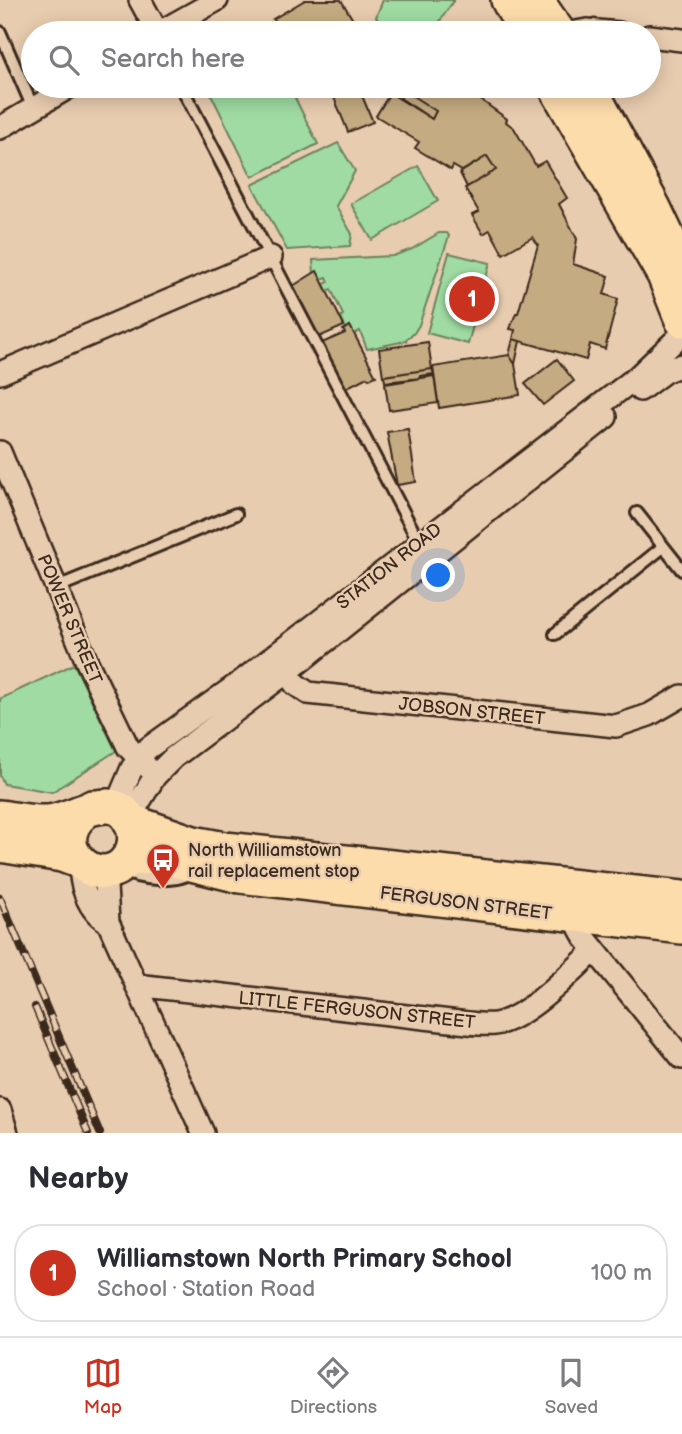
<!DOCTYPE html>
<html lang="en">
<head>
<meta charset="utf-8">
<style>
	body { margin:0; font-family:"Balsamiq Sans",sans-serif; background:#f2f2f3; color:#2b2b33 }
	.you { position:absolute; left:439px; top:576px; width:24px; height:24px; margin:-18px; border:5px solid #fff; border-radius:50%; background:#1a73e8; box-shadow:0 0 0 10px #1a73e833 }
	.badge { display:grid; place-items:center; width:46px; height:46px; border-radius:50%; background:#c8321e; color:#fff; font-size:23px; font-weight:700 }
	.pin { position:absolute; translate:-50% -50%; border:4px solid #fff; box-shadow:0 2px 7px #0006 }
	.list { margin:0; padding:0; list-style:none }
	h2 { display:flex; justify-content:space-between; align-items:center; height:91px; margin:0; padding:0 28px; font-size:30px }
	h2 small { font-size:23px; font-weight:400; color:#7c7c81 }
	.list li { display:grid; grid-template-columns:46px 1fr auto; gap:21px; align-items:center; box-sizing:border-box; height:98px; margin:0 14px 14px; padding:0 14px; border:2px solid #e1e1e2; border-radius:28px }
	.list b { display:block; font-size:26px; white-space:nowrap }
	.list p { margin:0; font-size:23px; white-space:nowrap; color:#7c7c81 }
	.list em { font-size:23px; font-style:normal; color:#7c7c81 }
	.icon { flex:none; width:38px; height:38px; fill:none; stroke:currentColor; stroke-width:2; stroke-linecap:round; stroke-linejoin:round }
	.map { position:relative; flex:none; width:682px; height:1133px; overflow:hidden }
	.search { position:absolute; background:#fff; box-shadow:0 4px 18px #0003; left:21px; right:21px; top:21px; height:77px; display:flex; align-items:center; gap:18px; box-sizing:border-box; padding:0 24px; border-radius:38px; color:#7c7c81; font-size:26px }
	.sheet { height:203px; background:#fff }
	nav { display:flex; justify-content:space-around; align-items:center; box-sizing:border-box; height:98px; border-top:2px solid #e1e1e2; background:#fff; font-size:19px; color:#7c7c81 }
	nav a { display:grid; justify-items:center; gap:4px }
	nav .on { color:#c8321e }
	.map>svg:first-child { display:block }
</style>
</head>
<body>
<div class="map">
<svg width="682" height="1133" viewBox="0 0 682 1133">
	<rect width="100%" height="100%" fill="#e8ccaf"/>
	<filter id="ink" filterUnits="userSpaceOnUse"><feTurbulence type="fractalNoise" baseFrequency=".0143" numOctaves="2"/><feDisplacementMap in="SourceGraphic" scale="14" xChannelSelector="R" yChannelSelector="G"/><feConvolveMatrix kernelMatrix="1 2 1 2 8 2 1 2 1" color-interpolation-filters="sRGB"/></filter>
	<g filter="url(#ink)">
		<path fill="#9fdba2" stroke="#6d8260" stroke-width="2" d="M383,0H454L432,33H387L376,17Z
			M207,86H289L318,144L252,177Z
			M338,143L355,171L336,206L352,234L350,246L287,250L252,185Z
			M418,166L438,201L372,240L351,204Z
			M439,233H447L449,236L419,325L414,333L405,340L406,341L367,349L360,331L354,334L350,326L346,328L340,317L343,315L331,289L327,291L324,284L329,282L327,277L321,279L317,272L314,273L313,260L393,256L412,249Z
			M449,253L490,263L468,344L427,333Z
			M74,664L116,751L52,792L4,784L0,776V699Z"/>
		<path fill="#c4ab81" stroke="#3b2a1e" stroke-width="2" d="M305,0H341L361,33H293L273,19Z
			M358,86L373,122L348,132L333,95Z
			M408,86H458L457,89L472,97L474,95L507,119L506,122L514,128L536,166L545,161L567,198L559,204L577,239L573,264L609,276L604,294L618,299L605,349L590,344L586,360L513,339L515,330L510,329L516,313H518L538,245L533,237L503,254L490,230L483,234L472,215L479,212L465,188L496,170L487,156L462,171L453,166L451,170L415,148L419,142L376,116L390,93L432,119L436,111L405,91Z
			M405,91L436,111L432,119L400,98Z
			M487,156L496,170L467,187L460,173Z
			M317,271L344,326L319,337L293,286Z
			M350,326L376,376L369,379L367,377L346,388L322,343L345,333L343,330Z
			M513,339L520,341L515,364L509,355Z
			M428,342L432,369L383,376L379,349Z
			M509,355L515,364L520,395L439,408L433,367Z
			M557,359L574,381L543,405L525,384Z
			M432,369L434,374L420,376L421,378L385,382L384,376Z
			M434,376L438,403L389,410L385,384Z
			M408,429L416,482L397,485L387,432Z"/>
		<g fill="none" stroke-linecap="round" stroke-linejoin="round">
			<g stroke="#3b2a1e" stroke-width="16">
				<path id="service" d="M0,32L33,108
					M181,86L419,542
					M637,513L682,570
					M55,588L236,514
					M555,634L663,547
					M122,870C138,880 178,884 193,871"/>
			</g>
			<g stroke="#3b2a1e" stroke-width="26">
				<path id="minor" d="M140,0L158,33L217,0
					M570,33L587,30L619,33
					M649,36L682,40
					M0,128L71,86
					M0,373L271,257
					M640,390L664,372L682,365
					M0,452L87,662L128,747L146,766
					M279,659L295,684L308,693L616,726L649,715L682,696
					M108,806L120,796L132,768L147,749L239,683L638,376L682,334
					M129,819L155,776L174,757L287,672L606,417
					M80,863C80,886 88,911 108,922
					M113,870L106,885L108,922L203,1133
					M577,916L580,929L585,938L682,1058
					M136,985L468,1023C477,1024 487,1025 495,1024C527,1019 571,972 595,950
					M0,1110L7,1133"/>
			</g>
			<g stroke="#3b2a1e" stroke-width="38">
				<path id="primary" d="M508,0L526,33
					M536,0L559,33
					M555,86L664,275L682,320
					M589,86L654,208L682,267
					M0,817C16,819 32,823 48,822C75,820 117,784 133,827C136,838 135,849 128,858C100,899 36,840 92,807
					M130,821L193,843L225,849L682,898
					M0,845L62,855L78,861
					M128,859L159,856L240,876L682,927"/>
			</g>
			<use href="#service" stroke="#e8ccaf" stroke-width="10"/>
			<use href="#minor" stroke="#e8ccaf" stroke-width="21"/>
			<use href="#primary" stroke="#fddcac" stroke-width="33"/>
			<g stroke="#3b2a1e" stroke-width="8">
				<path id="rail" d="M0,898L100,1133
					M35,1007L88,1133"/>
			</g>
			<use href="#rail" stroke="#e8ccaf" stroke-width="5" stroke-dasharray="16" stroke-linecap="butt"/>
		</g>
	</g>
	<defs>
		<g id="bus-pin" transform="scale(1.75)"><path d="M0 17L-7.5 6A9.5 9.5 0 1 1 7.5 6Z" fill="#c8321e" stroke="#e8ccaf"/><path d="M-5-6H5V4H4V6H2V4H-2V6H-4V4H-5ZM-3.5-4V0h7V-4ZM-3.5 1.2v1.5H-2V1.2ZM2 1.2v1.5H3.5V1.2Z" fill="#fff"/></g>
	</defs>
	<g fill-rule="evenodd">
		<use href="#bus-pin" x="163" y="860"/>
	</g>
	<g text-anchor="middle" stroke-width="5" stroke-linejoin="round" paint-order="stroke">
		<g font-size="18" fill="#3b2a1e" stroke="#e8ccaf">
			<text transform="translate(389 566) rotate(-38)" y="6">STATION ROAD</text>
			<text transform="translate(70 619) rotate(67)" y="6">POWER STREET</text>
			<text transform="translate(472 711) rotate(6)" y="6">JOBSON STREET</text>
			<text transform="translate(466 903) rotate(7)" y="6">FERGUSON STREET</text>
			<text transform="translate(357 1010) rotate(6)" y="6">LITTLE FERGUSON STREET</text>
		</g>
		<g font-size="18" fill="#3b2a1e" stroke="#e8ccaf" text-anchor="start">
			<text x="188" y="856">North Williamstown<tspan x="188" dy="21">rail replacement stop</tspan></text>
		</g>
	</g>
</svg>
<div class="you"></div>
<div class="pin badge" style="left:472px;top:299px">1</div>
<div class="search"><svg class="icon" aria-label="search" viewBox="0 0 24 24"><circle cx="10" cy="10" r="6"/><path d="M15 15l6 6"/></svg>Search here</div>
</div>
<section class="sheet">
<h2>Nearby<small></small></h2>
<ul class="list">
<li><span class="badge">1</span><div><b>Williamstown North Primary School</b><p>School · Station Road</p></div><em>100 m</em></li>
</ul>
</section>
<nav>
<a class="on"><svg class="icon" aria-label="map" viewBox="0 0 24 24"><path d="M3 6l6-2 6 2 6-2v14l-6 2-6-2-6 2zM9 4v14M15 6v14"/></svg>Map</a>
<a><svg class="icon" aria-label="directions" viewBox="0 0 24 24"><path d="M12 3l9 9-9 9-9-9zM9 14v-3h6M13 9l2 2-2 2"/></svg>Directions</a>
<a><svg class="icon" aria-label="saved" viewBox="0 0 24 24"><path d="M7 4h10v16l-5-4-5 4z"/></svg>Saved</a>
</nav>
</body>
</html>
